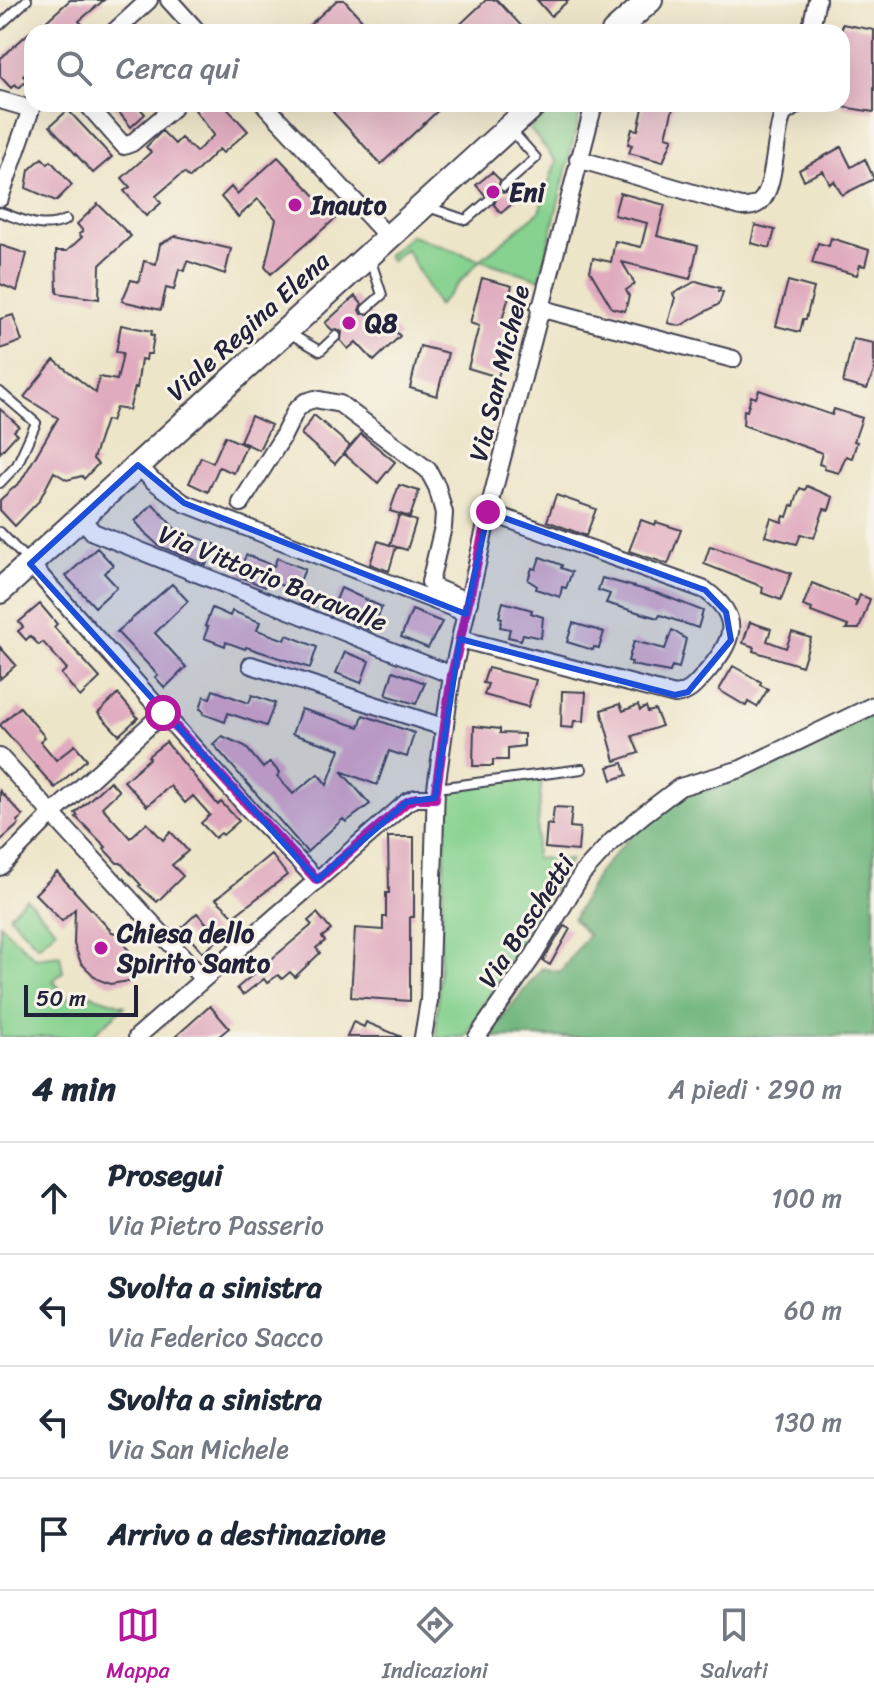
<!DOCTYPE html>
<html lang="it">
<head>
<meta charset="utf-8">
<style>
	body { margin:0; font-family:Sriracha,sans-serif; background:#f2f2f3; color:#1f2937 }
	.scale { position:absolute; left:24px; bottom:20px; width:114px; box-sizing:border-box; padding-left:8px; border:4px solid #22223b; border-top:0; font-size:22px; line-height:28px; white-space:nowrap; color:#22223b; -webkit-text-stroke:6px #f7f3e8; paint-order:stroke }
	.stop { position:absolute; width:24px; height:24px; margin:-18px; border:6px solid #b5179e; border-radius:50%; background:#fff }
	.stop.end { background:#b5179e; border-color:#fff; box-shadow:0 2px 8px #0008 }
	.list { margin:0; padding:0; list-style:none }
	h2 { display:flex; justify-content:space-between; align-items:center; height:104px; margin:0; padding:0 32px; font-size:34px }
	h2 small { font-size:26px; font-weight:400; color:#747a83 }
	.list li { display:grid; grid-template-columns:52px 1fr auto; gap:24px; align-items:center; box-sizing:border-box; height:112px; padding:0 32px; border-top:2px solid #e0e1e3 }
	.list b { display:block; font-size:30px; white-space:nowrap }
	.list p { margin:0; font-size:26px; white-space:nowrap; color:#747a83 }
	.list em { font-size:26px; font-style:normal; color:#747a83 }
	.icon { flex:none; width:44px; height:44px; fill:none; stroke:currentColor; stroke-width:2; stroke-linecap:round; stroke-linejoin:round }
	.map { position:relative; flex:none; width:874px; height:1037px; overflow:hidden }
	.search { position:absolute; background:#fff; box-shadow:0 8px 32px #0002; left:24px; right:24px; top:24px; height:88px; display:flex; align-items:center; gap:20px; box-sizing:border-box; padding:0 28px; border-radius:24px; color:#747a83; font-size:30px }
	.sheet { height:552px; background:#fff }
	nav { display:flex; justify-content:space-around; align-items:center; box-sizing:border-box; height:112px; border-top:2px solid #e0e1e3; background:#fff; font-size:22px; color:#747a83 }
	nav a { display:grid; justify-items:center; gap:4px }
	nav .on { color:#b5179e }
	.map>svg:first-child { display:block }
</style>
</head>
<body>
<div class="map">
<svg width="874" height="1037" viewBox="0 0 874 1037">
	<rect width="100%" height="100%" fill="#f7f3e8"/>
	<filter id="ink" filterUnits="userSpaceOnUse"><feTurbulence type="fractalNoise" baseFrequency=".0125" numOctaves="2"/><feDisplacementMap in="SourceGraphic" scale="16" xChannelSelector="R" yChannelSelector="G"/><feConvolveMatrix kernelMatrix="1 2 1 2 8 2 1 2 1" color-interpolation-filters="sRGB"/></filter>
	<filter id="wash" filterUnits="userSpaceOnUse"><feTurbulence type="fractalNoise" baseFrequency=".006" numOctaves="4" result="noise"/><feDisplacementMap in="SourceGraphic" scale="32" xChannelSelector="R" yChannelSelector="G"/><feGaussianBlur stdDeviation="1.8" result="paint"/><feColorMatrix in="noise" values="0 0 0 0 0 0 0 0 0 0 0 0 0 0 0 0 0 1.4 0 .05"/><feComposite in="paint" operator="in"/></filter>
	<g filter="url(#wash)">
		<rect width="100%" height="100%" fill="#ede5c8"/>
		<path fill="#87d290" stroke="#547a66" stroke-width="2" d="M558,104H582L540,279L480,260L438,306L406,249L391,261L387,256L411,235L480,260L539,212L556,161L530,129Z
			M542,776L535,858L570,860L465,1037H436L448,788Z
			M26,898L56,930L38,946L9,915Z
			M0,924L35,958L60,955L63,972L53,981L71,1001L83,992L125,1006L90,1037H0Z"/>
		<path fill="#6db47a" stroke="#486b5a" stroke-width="2" d="M874,711V1037H486L542,968L560,972L588,935L573,919L598,873L640,825L684,794L746,775Z"/>
		<g id="blocks">
			<path fill="#e0abbf" d="M70,0H104L79,21L83,25L75,32H34Z
				M337,0H344L373,32H302Z
				M486,0H497L527,32H452Z
				M537,0H569L551,16Z
				M842,24L874,30V112L842,107Z
				M32,30V68L23,76L27,80L19,88L15,84L11,88L0,76V59Z
				M112,104H136L145,114L131,127Z
				M202,104H223L248,131L223,153L219,149L190,178L184,173L177,178L156,196L161,203L146,216L124,191L130,187L122,178L151,152L146,147L162,131L175,144L181,138L196,152L214,135L195,110Z
				M342,104H445L381,164L333,112Z
				M644,104H674L666,136L673,138L663,162L629,153L632,145L628,144L632,129L638,130Z
				M68,110L112,157L93,173L50,126Z
				M841,147L851,167L865,159L874,179L842,195L834,181L830,184L823,171L804,180L799,170Z
				M278,157L336,218L271,274L265,267L276,219L258,199L238,217L221,197L231,187L237,194Z
				M42,158L48,164L51,161L72,185L56,201L26,188L29,170Z
				M492,172L500,180L498,190L503,193L509,191L517,200L501,213L494,205L496,199L494,195H485L476,185Z
				M620,193L665,205L657,236L698,246L690,279L622,262L635,284L626,290L629,296L625,311L612,308L590,271L593,258L611,262L615,241L641,247L647,223L614,215Z
				M98,204L131,236L100,265L99,299L57,293L56,251H67L82,237L79,234L83,231L77,224Z
				M755,225L775,230L770,248L751,243Z
				M176,236L231,249L225,274L187,261L185,271L179,269L174,290L166,288L161,310L122,301L131,280L139,282L144,261L156,264L160,244Z
				M831,238L869,250L865,266L860,265L857,275L812,263L818,243L829,246Z
				M0,245L27,254L17,291L0,284Z
				M482,278L512,286L500,327L511,330L498,377L468,368L479,326L470,323Z
				M696,281L720,288L719,291L723,292L719,304L680,326L668,323L675,298L673,294Z
				M788,281L814,288L806,319H803L800,332L776,326Z
				M355,296L362,304L359,310L361,314H371L383,328L388,323L400,336L374,361L356,342L348,349L341,341L342,332L337,329L332,330L325,323Z
				M13,315L22,341L0,349V319Z
				M121,325L152,331L151,335L154,336L151,354H147L146,360L141,359L137,388L135,387L129,410L116,408L111,421L106,420L93,459L98,464L84,479L82,476L67,480L54,472L39,501L15,526L0,510V500L21,481L58,418L24,397L54,360L96,393L99,377L117,380L123,353L116,352Z
				M853,339L874,343V371L867,389L843,383Z
				M420,346L448,353L437,396L410,388Z
				M759,390L832,415L834,409L862,418L854,441L857,442L852,458L846,456L839,473L824,469L825,466L819,464L822,453L743,425L744,410L747,411L751,396L756,398Z
				M0,409L19,426L14,431L17,434L0,453Z
				M314,415L350,446L335,464L301,434Z
				M251,416L271,425L259,450L240,441Z
				M361,434L395,462L378,483L344,454Z
				M225,436L246,446L234,473L219,467L208,492L189,483L201,457L213,463Z
				M399,485L419,491L410,517L390,511Z
				M807,486L833,497L829,510L824,509L814,538L801,534L797,544L765,536L771,518L782,522L784,516L787,517L791,505L794,506L800,488L805,490Z
				M556,495L596,509L586,536L547,521Z
				M153,504L175,529L215,544L206,565L159,546L146,534L135,521Z
				M399,515L416,521L407,550L390,545Z
				M641,520L655,525L656,522L681,530L668,564L629,551Z
				M378,541L396,547L389,571L370,564Z
				M710,546L791,573L781,600L762,593L763,587L704,564Z
				M97,548L113,565L104,573L117,587L95,607L66,576Z
				M246,555L274,566L277,558L305,569L296,591L268,580L265,587L238,576Z
				M540,557L562,565L561,568L572,572L566,588L562,587L560,597L536,589L537,586L528,580L532,568L536,569Z
				M602,578L660,594L703,611L698,628L660,615L658,618L606,603L610,594L598,590Z
				M812,583L857,601L855,607L860,595L870,599L859,629H846L848,626L811,612L812,609L803,606Z
				M172,584L188,601L155,633L186,667L165,688L155,677L158,675L117,632Z
				M341,588L382,607L372,631L352,623L354,618L332,610Z
				M503,602L532,610L531,613L543,617L541,638L523,634L521,640L508,637L510,629L500,627L502,618L499,617Z
				M40,604L57,624L54,627L100,678L80,697L61,674L67,669L43,642L39,645L30,636L26,640L18,631L23,627L19,622Z
				M212,608L230,616L232,611L260,622L257,630L285,640L287,635L317,647L310,668L246,647L245,649L226,642L225,646L204,638L208,627L205,626Z
				M412,610L442,622L428,648L401,637Z
				M750,622L771,629L767,641L786,648L792,632L811,638L802,666L753,651L754,647L743,643Z
				M573,623L604,632L599,648L594,647L593,650L567,642Z
				M672,630L686,639L679,668L672,666L670,672L631,665L632,662L628,661L634,641L665,649Z
				M0,647L16,665L0,679Z
				M345,652L369,661L361,683L336,673Z
				M733,666L761,682L760,685L768,689L757,707L748,702L746,706L719,690Z
				M488,668L536,680L528,707L484,695L488,684L483,683Z
				M393,671L425,683L416,704L386,695Z
				M213,690L249,703L252,695L275,703L266,726L228,713L225,722L203,714L204,711L200,709L204,696L210,698Z
				M562,691L586,692L584,721H574L573,728L561,727Z
				M118,694L138,718L119,735L98,713Z
				M620,704L623,711L638,705L640,710L646,707L648,712L655,710L662,726L632,736L639,753L615,761L601,710Z
				M20,707L45,737L40,741L56,760L75,745L87,759L55,788L0,725Z
				M301,709L359,727L363,715L414,733L407,757L389,751L377,785L341,771L370,804L346,822L343,819L307,852L213,744L222,736L245,746L263,768L270,762L280,773L277,776L293,794L318,774L327,785L340,749L292,734Z
				M474,726L500,729V733L524,734V746L508,748V760H493V766H473Z
				M166,742L218,805L221,802L239,821L223,835L221,833L215,838L201,823L210,815L193,796L185,803L170,786L147,806L124,781L150,758L148,756Z
				M623,763L627,775L612,780L608,767Z
				M110,781L119,791L102,807L130,838L147,823L163,840L171,832L188,851L172,865L183,876L157,902L139,886L141,885L121,863H117L104,849L106,847L76,817L78,816L75,813Z
				M0,791L23,816L17,821L19,824L0,841Z
				M554,807L572,808L570,827L580,828L578,851L545,848L547,824L552,825Z
				M388,837H414V917H410V1001L351,997L355,928L383,930V917H386V893H389Z
				M271,854L287,875L234,916L216,899Z
				M57,872L112,932L123,935L125,946L146,969L141,974L129,981L110,984L97,979L81,963L74,944L75,909L62,921L35,894Z
				M197,913L220,938L203,953L181,928Z
				M317,913L331,930L322,937L325,941L316,948L320,953L295,977L290,972L282,979L278,975L267,983L264,979L243,995L237,988L312,925L308,921Z
				M564,926L570,929L550,965L543,961Z
				M210,1006L229,1028L218,1037H175Z
				M353,1022L364,1027L366,1022L402,1037H347Z"/>
		</g>
	</g>
	<g filter="url(#ink)">
		<use href="#blocks" fill-opacity="0" stroke="#403f50" stroke-width="2"/>
		<g fill="none" stroke-linecap="round" stroke-linejoin="round">
			<g stroke="#403f50" stroke-width="12">
				<path id="lane" d="M0,25L27,0
					M504,186L536,158L511,130
					M428,207L466,220L489,200
					M0,212C24,220 42,231 66,220
					M366,309L382,295L370,258
					M289,333L320,351L336,336
					M0,392L36,423L17,465L0,483
					M0,532L27,560
					M437,788L582,769"/>
			</g>
			<g stroke="#403f50" stroke-width="20">
				<path id="street" d="M169,0L198,32
					M114,32L149,0
					M810,32L817,0
					M0,100L31,109L0,198
					M87,104L124,146L132,143L173,108
					M264,104L388,237
					M578,159L741,207C748,207 754,207 760,202C776,188 774,136 783,114L797,104
					M539,308L733,359
					M138,465L152,480L184,503L466,613
					M241,503L282,438L296,410L305,402L315,399L340,404L428,470L437,487L444,513L443,527L430,582L433,587L469,602
					M81,518L93,532L452,675
					M30,564L255,816L317,880
					M460,639L675,695C690,693 695,685 705,674C732,643 745,619 705,590L488,512
					M251,665L443,727
					M0,757L203,979
					M0,867L52,814L163,713
					M137,1037L407,802L416,798H435
					M423,1037L429,1001L436,788L452,675L493,493L594,104
					M477,1037L534,955L582,874L612,841L643,815L680,787L741,769L874,705"/>
			</g>
			<g stroke="#403f50" stroke-width="28">
				<path id="secondary" d="M614,32L650,0
					M0,591L535,104"/>
			</g>
			<use href="#lane" stroke="#fff" stroke-width="8"/>
			<use href="#street" stroke="#fff" stroke-width="16"/>
			<use href="#secondary" stroke="#fff" stroke-width="24"/>
		</g>
	</g>
	<g fill="none" stroke-linecap="round" stroke-linejoin="round" filter="url(#ink)">
		<path stroke="#b5179e" stroke-width="10" d="M163,713L317,880L407,802L416,798H435L452,675L488,512"/>
	</g>
	<path fill="#1d4ed8" fill-opacity="0.2" stroke="#1d4ed8" stroke-width="6" stroke-linejoin="round" d="M138,465L184,503L466,614L488,512L705,590L726,612L731,640L688,692L675,695L460,639L435,798L407,802L317,880L30,564Z"/>
	<g fill="#b5179e" stroke="#f7f3e8" stroke-width="3">
		<circle cx="493" cy="192" r="8"/>
		<circle cx="295" cy="205" r="8"/>
		<circle cx="349" cy="323" r="8"/>
		<circle cx="101" cy="948" r="8"/>
	</g>
	<g text-anchor="middle" stroke-width="6" stroke-linejoin="round" paint-order="stroke">
		<g font-size="26" font-weight="bold" fill="#22223b" stroke="#f7f3e8" text-anchor="start">
			<text x="509" y="201">Eni</text>
			<text x="311" y="214">Inauto</text>
			<text x="365" y="332">Q8</text>
			<text x="117" y="942">Chiesa dello<tspan x="117" dy="30">Spirito Santo</tspan></text>
		</g>
		<g font-size="26" fill="#22223b" stroke="#f7f3e8">
			<text transform="translate(248 326) rotate(-42)" y="9">Viale Regina Elena</text>
			<text transform="translate(499 373) rotate(-76)" y="9">Via San Michele</text>
			<text transform="translate(273 578) rotate(22)" y="9">Via Vittorio Baravalle</text>
			<text transform="translate(526 921) rotate(-57)" y="9">Via Boschetti</text>
		</g>
	</g>
</svg>
<div class="scale">50 m</div>
<div class="stop" style="left:163px;top:713px"></div>
<div class="stop end" style="left:488px;top:512px"></div>
<div class="search"><svg class="icon" aria-label="search" viewBox="0 0 24 24"><circle cx="10" cy="10" r="6"/><path d="M15 15l6 6"/></svg>Cerca qui</div>
</div>
<section class="sheet">
<h2>4 min<small>A piedi · 290 m</small></h2>
<ul class="list">
<li><svg class="icon" aria-label="ahead" viewBox="0 0 24 24"><path d="M12 20V5M6 11l6-6 6 6"/></svg><div><b>Prosegui</b><p>Via Pietro Passerio</p></div><em>100 m</em></li>
<li><svg class="icon" aria-label="left" viewBox="0 0 24 24"><path d="M17 20v-9H6M10 6l-5 5 5 5"/></svg><div><b>Svolta a sinistra</b><p>Via Federico Sacco</p></div><em>60 m</em></li>
<li><svg class="icon" aria-label="left" viewBox="0 0 24 24"><path d="M17 20v-9H6M10 6l-5 5 5 5"/></svg><div><b>Svolta a sinistra</b><p>Via San Michele</p></div><em>130 m</em></li>
<li><svg class="icon" aria-label="arrive" viewBox="0 0 24 24"><path d="M6 21V4h12l-3 4 3 4H6"/></svg><div><b>Arrivo a destinazione</b></div></li>
</ul>
</section>
<nav>
<a class="on"><svg class="icon" aria-label="map" viewBox="0 0 24 24"><path d="M3 6l6-2 6 2 6-2v14l-6 2-6-2-6 2zM9 4v14M15 6v14"/></svg>Mappa</a>
<a><svg class="icon" aria-label="directions" viewBox="0 0 24 24"><path d="M12 3l9 9-9 9-9-9zM9 14v-3h6M13 9l2 2-2 2"/></svg>Indicazioni</a>
<a><svg class="icon" aria-label="saved" viewBox="0 0 24 24"><path d="M7 4h10v16l-5-4-5 4z"/></svg>Salvati</a>
</nav>
</body>
</html>
